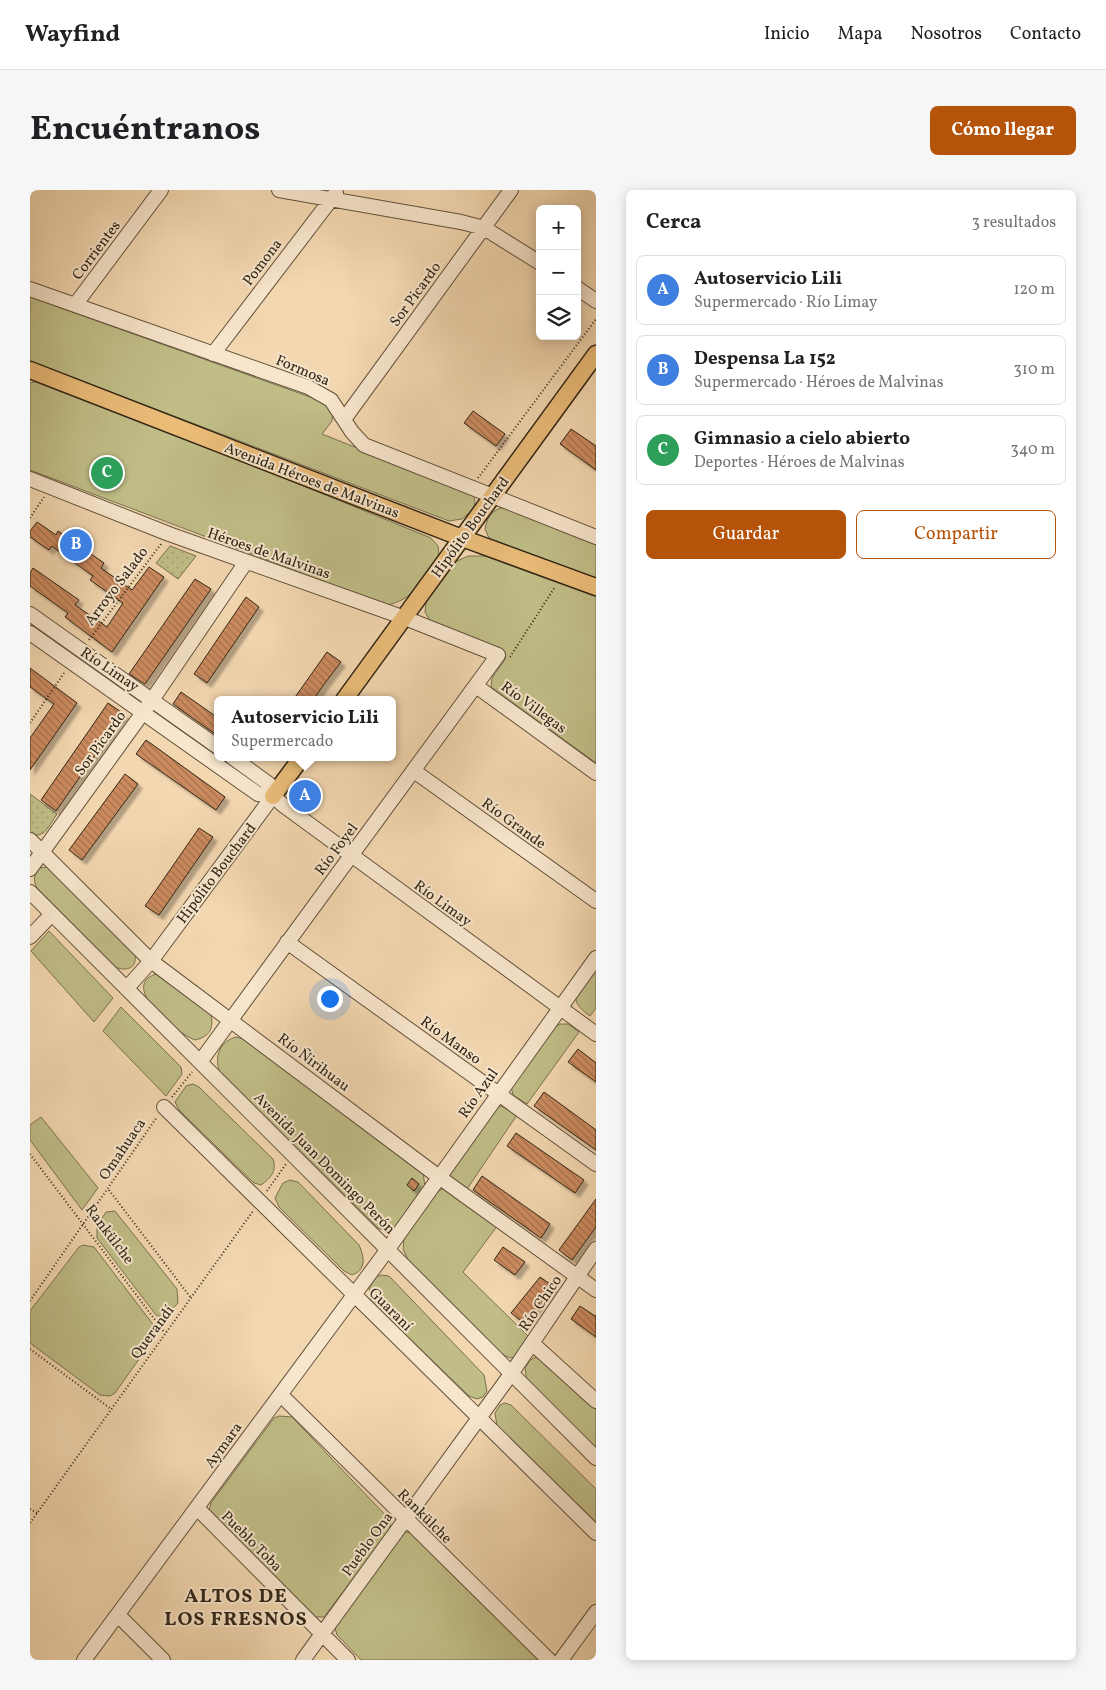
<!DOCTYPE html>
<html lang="es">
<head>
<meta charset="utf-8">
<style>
	body { margin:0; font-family:Vollkorn,serif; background:#f6f6f6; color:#202124 }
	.controls { position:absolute; right:15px; top:15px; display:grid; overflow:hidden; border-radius:8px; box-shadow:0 2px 12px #0003 }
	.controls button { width:45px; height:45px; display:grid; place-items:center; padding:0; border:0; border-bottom:1px solid #e0e0e0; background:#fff; color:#202124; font:25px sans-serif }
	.you { position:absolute; left:299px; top:808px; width:18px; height:18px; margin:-12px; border:4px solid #fff; border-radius:50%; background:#1a73e8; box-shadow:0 0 0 8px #1a73e833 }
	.badge { display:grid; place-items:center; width:32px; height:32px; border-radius:50%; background:#b45309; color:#fff; font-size:16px; font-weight:700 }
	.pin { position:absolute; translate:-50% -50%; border:2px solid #fff; box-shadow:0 1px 5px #0006 }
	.popup { position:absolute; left:184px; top:506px; width:182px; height:65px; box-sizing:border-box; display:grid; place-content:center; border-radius:8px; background:#fff; filter:drop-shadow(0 1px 4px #0005); font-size:16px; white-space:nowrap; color:#757577 }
	.popup b { font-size:19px; color:#202124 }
	.popup::after { content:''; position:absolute; left:50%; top:100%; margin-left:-10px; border:10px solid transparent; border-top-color:#fff }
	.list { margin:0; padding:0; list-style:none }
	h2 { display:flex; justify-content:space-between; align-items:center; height:65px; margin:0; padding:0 20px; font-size:21px }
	h2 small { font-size:16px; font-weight:400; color:#757577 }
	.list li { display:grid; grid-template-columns:32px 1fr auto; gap:15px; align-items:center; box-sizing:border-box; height:70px; margin:0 10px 10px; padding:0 10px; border:1px solid #e0e0e0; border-radius:8px }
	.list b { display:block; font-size:19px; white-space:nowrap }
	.list p { margin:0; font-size:16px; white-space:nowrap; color:#757577 }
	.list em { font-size:16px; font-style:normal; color:#757577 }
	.actions { display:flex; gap:10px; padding:15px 20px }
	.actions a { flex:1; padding:11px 0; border:1px solid #b45309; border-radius:8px; text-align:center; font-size:18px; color:#b45309 }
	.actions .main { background:#b45309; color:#fff }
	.icon { flex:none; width:28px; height:28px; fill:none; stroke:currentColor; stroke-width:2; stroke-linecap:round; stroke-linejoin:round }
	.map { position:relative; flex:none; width:566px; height:1470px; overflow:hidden; border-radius:8px }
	header { display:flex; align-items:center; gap:30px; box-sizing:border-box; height:70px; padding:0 25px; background:#fff; border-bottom:1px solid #e0e0e0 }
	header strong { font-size:24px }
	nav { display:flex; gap:28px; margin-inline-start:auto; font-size:18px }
	.intro { display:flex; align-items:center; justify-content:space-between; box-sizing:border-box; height:120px; padding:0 30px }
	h1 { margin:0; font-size:35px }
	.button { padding:12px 22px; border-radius:8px; background:#b45309; color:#fff; font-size:18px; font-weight:700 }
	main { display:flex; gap:30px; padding:0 30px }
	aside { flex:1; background:#fff; border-radius:8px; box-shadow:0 2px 12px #0003 }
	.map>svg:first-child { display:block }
</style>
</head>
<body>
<header>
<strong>Wayfind</strong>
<nav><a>Inicio</a><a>Mapa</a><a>Nosotros</a><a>Contacto</a></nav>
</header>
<div class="intro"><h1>Encuéntranos</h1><a class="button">Cómo llegar</a></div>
<main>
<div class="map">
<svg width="566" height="1470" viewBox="0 0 566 1470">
	<defs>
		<pattern id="park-dots" width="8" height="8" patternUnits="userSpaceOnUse" patternTransform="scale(1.25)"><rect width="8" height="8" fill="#c0bd87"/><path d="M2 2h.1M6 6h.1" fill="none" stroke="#a5a274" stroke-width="1.8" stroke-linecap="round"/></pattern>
		<pattern id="building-back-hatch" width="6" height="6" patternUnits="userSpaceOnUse" patternTransform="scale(1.25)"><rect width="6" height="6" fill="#cc8b5f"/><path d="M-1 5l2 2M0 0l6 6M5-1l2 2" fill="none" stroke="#a6714d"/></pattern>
		<filter id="shadow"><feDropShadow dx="4.5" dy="4.5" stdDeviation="1" flood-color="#0004"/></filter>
	</defs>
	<rect width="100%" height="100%" fill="#f3d7b0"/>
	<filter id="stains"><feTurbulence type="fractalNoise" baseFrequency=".004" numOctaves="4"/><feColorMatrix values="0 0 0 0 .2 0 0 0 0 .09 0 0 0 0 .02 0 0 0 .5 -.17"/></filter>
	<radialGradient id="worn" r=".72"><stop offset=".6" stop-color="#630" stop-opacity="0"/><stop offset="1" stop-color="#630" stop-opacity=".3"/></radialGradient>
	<path fill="#c0bd87" stroke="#78714e" d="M0,107L294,212L303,219L302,231L292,244L443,304L445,311L444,319L432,329L419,331L0,171Z
		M14,190L401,348L408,356L409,366C394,387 384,411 356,415L0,280V193Z
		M470,318H478L566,353V389L459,348L455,339C457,328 460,323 470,318Z
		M438,366H457L566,405V573L461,497L462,488L476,468L472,460L401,432L395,422L396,412L425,372Z
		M2,433L110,510L109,512L1,437Z
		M16,677L22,679L103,759C110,775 100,783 85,777L7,698C3,690 4,685 9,678Z
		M19,741L83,808L64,832L1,761Z
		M566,778V818L560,826C533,807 550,800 566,778Z
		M126,784L180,822C185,837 180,847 165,850C148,844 88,796 126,784Z
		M91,817L151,877L152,884L136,906L73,841Z
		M530,834H538L549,842L497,914L483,905L481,896L524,838Z
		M206,847L213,849L393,982L395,997L367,1038L359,1043L348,1038L189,881C185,866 189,852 206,847Z
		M163,894L169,897L243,969C247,981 241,988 231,995L224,993L149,920L145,912L156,896Z
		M471,916L487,925L435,1002L417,986L465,918Z
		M11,927L68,998L52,1020L0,950V935Z
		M260,990L268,992L329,1055C335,1068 336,1080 322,1085L314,1081L249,1017L245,1008L253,993Z
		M412,999L419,1000L468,1035L433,1082L500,1148L487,1167L480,1168L472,1164L378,1070L373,1059L374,1049L406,1003Z
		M85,1021L147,1099L148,1113L134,1128L126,1125L67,1048V1036L76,1022Z
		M53,1055L64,1057L125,1137L124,1148L85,1203L80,1206L70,1205L0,1153V1121L49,1057Z
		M351,1085L359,1086L454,1185L457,1201L453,1207L447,1209L439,1206L341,1111L339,1098L346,1087Z
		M506,1167L512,1169L566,1219V1259L497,1191L495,1178L500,1170Z
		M475,1213L481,1215L566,1299V1333L467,1236L465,1223L470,1215Z
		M249,1226L262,1227L361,1331L359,1341L294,1427H285L179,1321L181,1313L244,1228Z
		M377,1342L383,1344L509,1470H331L307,1445L305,1438L371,1344Z"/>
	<path fill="url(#park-dots)" stroke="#78714e" d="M140,356L166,366L148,389L126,373Z
		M0,604L27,624C20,634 14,651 0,643Z"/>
	<path fill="url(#building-back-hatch)" stroke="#312516" filter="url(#shadow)" d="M443,221L475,244L466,256L434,233Z
		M541,239L566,256V280L530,254Z
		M7,332L26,345L28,341L74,373L71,378L102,400L119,377L134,387L82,462L35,427L38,423L0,396V383L3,378L49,410L45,415L77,437L93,413L60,390L63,386L22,356L19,360L0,347V341Z
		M165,389L181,399L115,494L99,484Z
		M216,407L229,417L177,493L164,484Z
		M297,462L311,472L295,493L283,510H263Z
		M0,478L47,513L0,580V548L24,514L0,497Z
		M151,502L188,528V546L143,514Z
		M78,513L94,524L26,621L11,610Z
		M116,550L195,607L186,620L106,564Z
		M95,584L108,594L52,670L39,660Z
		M272,595L286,605L278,617L263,606Z
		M169,638L183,647L129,725L115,716Z
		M548,859L566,873V892L538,872Z
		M514,902L566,940V960L504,916Z
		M486,943L554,990L545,1003L477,956Z
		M452,986L520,1034L511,1048L443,1000Z
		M382,988L389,994L384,1001L377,995Z
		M566,1009V1037L542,1070L529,1060Z
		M473,1057L495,1072L485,1085L464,1070Z
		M510,1087L523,1096L494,1133L481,1123Z
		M550,1116L565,1126L566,1125V1147L541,1129Z"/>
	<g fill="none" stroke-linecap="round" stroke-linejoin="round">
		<g stroke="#62523c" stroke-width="16">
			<path id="minor" d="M249,0L431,32L454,38L510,73
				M547,98L566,111
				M0,99L278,197L301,210L322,242L334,255L566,347
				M45,115L131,0
				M183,164L306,3
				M315,228L481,0
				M0,289L139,344L375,428L468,465L170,872
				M0,424L188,557
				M0,443L228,604L243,606
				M446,496L566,583
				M202,567L239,594L243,606L253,615L566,844
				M384,581L566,711
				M0,650L121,771L409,987L566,1100
				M0,679L122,510L216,372
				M0,702L566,1268
				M0,747L22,724
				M257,752L566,974
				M97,798L121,771L243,606
				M134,917L566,1343
				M502,1153L566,1211
				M251,1205L519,1470
				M167,1318L318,1470
				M88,1425L133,1470
				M54,1470L358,1059L566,768
				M273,1470L481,1184L566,1059
				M531,1470L566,1422"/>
		</g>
		<g stroke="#312516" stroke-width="19">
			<path id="major" d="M0,180L432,348L566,397
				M314,510L566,164
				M243,606L272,567"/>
		</g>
		<path stroke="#312516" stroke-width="2" stroke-dasharray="1 2.5" stroke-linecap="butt" d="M448,288L566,129
			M0,328L14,307
			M59,450L131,354
			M480,467L525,397
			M0,533L34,483
			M142,907L162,882
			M0,964L135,1143
			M79,1000L161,1108
			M237,1001L256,974
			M0,1111L127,927
			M0,1159L81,1219
			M0,1319L7,1323
			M0,1333L223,1021"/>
		<use href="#minor" stroke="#f7e5cc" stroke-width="14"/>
		<use href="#major" stroke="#eabc78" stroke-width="16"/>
	</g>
	<g text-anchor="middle" stroke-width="4" stroke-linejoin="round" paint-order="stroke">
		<g font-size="15" fill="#312516" stroke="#f7e5cc">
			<text transform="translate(66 60) rotate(-53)" y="5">Corrientes</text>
			<text transform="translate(232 72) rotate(-53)" y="5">Pomona</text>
			<text transform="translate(385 104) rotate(-54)" y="5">Sor Picardo</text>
			<text transform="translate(273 180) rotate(23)" y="5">Formosa</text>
			<text transform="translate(282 290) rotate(21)" y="5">Avenida Héroes de Malvinas</text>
			<text transform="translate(440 337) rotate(-54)" y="5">Hipólito Bouchard</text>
			<text transform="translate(239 363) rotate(19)" y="5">Héroes de Malvinas</text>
			<text transform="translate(86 396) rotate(-53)" y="5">Arroyo Salado</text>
			<text transform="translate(80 479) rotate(34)" y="5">Río Limay</text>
			<text transform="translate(504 517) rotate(36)" y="5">Río Villegas</text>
			<text transform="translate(70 553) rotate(-54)" y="5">Sor Picardo</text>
			<text transform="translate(484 633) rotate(36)" y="5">Río Grande</text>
			<text transform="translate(306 659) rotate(-53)" y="5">Río Foyel</text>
			<text transform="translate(186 683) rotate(-53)" y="5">Hipólito Bouchard</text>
			<text transform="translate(413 713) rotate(36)" y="5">Río Limay</text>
			<text transform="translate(421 850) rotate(36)" y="5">Río Manso</text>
			<text transform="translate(284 872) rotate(37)" y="5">Río Ñirihuau</text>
			<text transform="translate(448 903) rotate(-55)" y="5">Río Azul</text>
			<text transform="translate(92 959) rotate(-56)" y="5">Omahuaca</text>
			<text transform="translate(295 973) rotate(45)" y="5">Avenida Juan Domingo Perón</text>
			<text transform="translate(80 1044) rotate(53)" y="5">Rankülche</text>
			<text transform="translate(510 1113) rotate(-56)" y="5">Río Chico</text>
			<text transform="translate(361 1119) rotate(45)" y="5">Guaraní</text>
			<text transform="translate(122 1142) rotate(-54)" y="5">Querandí</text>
			<text transform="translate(193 1255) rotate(-54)" y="5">Aymara</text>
			<text transform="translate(395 1326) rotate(45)" y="5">Rankülche</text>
			<text transform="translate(222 1351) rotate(45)" y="5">Pueblo Toba</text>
			<text transform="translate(337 1354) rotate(-54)" y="5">Pueblo Ona</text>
		</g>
		<g font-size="20" font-weight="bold" letter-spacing="1" fill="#312516" stroke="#f7e5cc">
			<text x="206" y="1412">ALTOS DE<tspan x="206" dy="23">LOS FRESNOS</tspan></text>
		</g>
	</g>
	<rect width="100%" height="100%" filter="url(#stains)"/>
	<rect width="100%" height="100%" fill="url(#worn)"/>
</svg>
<div class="controls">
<button>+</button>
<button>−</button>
<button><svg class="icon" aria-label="layers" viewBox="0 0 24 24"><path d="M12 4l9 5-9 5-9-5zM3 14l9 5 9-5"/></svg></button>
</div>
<div class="you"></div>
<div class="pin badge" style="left:275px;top:606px;background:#3f7fe0">A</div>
<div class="popup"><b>Autoservicio Lili</b>Supermercado</div>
<div class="pin badge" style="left:46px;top:355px;background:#3f7fe0">B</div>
<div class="pin badge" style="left:77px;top:283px;background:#2e9e5b">C</div>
</div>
<aside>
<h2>Cerca<small>3 resultados</small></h2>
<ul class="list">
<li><span class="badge" style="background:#3f7fe0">A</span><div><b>Autoservicio Lili</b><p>Supermercado · Río Limay</p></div><em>120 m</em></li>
<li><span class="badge" style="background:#3f7fe0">B</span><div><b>Despensa La 152</b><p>Supermercado · Héroes de Malvinas</p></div><em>310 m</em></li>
<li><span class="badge" style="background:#2e9e5b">C</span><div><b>Gimnasio a cielo abierto</b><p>Deportes · Héroes de Malvinas</p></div><em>340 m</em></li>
</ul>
<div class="actions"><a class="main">Guardar</a><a>Compartir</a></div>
</aside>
</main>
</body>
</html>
